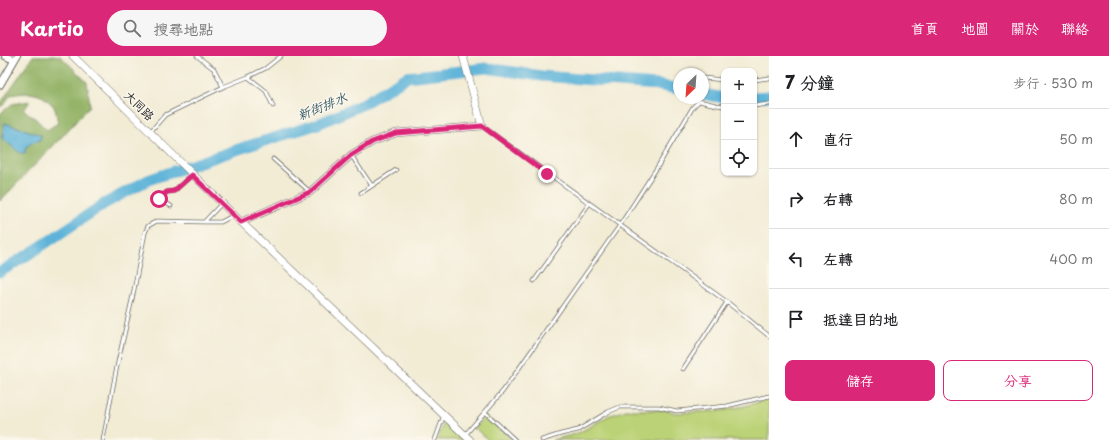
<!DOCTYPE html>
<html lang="zh-TW">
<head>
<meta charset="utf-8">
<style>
	body { margin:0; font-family:"Playpen Sans","LXGW WenKai TC",sans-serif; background:#f6f6f6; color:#202124 }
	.controls { position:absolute; right:12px; top:12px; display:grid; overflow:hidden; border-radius:8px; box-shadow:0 1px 3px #0004 }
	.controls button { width:36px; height:36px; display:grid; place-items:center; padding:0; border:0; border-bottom:1px solid #e0e0e0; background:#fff; color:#202124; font:20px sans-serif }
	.compass { position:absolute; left:673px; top:12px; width:36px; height:36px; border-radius:50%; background:#fff; box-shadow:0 1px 3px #0004; rotate:205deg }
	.stop { position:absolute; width:12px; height:12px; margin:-9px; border:3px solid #db2777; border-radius:50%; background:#fff }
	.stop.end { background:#db2777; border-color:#fff; box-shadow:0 1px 4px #0008 }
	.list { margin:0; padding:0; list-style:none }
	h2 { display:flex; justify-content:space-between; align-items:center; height:52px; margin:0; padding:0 16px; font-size:17px }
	h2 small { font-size:13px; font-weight:400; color:#757577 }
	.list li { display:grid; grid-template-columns:26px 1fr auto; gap:12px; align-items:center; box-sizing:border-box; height:60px; padding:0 16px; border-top:1px solid #e0e0e0 }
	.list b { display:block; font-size:15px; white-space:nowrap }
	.list em { font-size:13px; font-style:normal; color:#757577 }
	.actions { display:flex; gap:8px; padding:12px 16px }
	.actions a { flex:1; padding:9px 0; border:1px solid #db2777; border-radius:8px; text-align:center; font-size:14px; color:#db2777 }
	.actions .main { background:#db2777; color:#fff }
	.icon { flex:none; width:22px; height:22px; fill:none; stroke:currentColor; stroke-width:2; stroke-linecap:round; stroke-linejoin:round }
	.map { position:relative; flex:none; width:769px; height:384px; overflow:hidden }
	header { display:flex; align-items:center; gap:24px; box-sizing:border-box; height:56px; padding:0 20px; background:#db2777; color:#fff }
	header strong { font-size:19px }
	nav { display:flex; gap:22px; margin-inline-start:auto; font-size:14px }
	.search { width:280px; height:36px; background:#f6f6f6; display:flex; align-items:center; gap:10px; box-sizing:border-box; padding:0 14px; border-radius:22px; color:#757577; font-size:15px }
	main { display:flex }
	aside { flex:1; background:#fff }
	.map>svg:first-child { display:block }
</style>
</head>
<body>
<header>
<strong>Kartio</strong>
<div class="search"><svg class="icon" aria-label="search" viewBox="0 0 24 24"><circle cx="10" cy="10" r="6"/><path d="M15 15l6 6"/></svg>搜尋地點</div>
<nav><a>首頁</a><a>地圖</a><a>關於</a><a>聯絡</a></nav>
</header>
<main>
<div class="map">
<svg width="769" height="384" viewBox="0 0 769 384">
	<rect width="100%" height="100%" fill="#fbf7ec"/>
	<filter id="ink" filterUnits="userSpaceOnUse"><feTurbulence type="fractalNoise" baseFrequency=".025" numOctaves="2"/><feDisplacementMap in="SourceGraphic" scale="8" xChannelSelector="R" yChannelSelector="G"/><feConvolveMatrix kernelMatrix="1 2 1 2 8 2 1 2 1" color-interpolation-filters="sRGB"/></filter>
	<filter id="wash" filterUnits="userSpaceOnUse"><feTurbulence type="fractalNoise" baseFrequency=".012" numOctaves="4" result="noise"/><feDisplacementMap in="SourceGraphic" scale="16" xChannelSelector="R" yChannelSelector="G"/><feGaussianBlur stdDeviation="0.9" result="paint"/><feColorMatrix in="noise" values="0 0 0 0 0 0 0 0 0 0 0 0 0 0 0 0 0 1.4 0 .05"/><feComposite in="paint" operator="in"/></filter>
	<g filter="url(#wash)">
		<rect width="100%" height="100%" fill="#f2ecd5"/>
		<path fill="#bbd276" stroke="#6c7749" d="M769,343V384H552L576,378L588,372L608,360L626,354H667L676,357L719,355L745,350Z
			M484,361H487L506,378L511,384H488L475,372Z
			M445,365L466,384H437Z"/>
		<path fill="#94b467" stroke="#586842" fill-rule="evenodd" d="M33,0H60L87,26L90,50L57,86L0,145V59L1,57L12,48L30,45L24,54L36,63L47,74L58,67C57,62 56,55 54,51C42,35 28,36 10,39L5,48L0,51V48ZM5,67L41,79L40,84L33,86L26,91Z"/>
		<path fill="#5bb2d8" stroke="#3c677a" d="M5,67L41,79L40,84L33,86L26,91L25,97H20L2,82Z"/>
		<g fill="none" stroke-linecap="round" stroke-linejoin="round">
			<path stroke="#5bb2d8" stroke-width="11" d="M703,38L724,42
				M754,41L769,40
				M0,216L37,193L104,148L148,124L242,92L318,68L361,49L407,21L486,12L542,20L657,29L679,33"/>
		</g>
	</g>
	<g filter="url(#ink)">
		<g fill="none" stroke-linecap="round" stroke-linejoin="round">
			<g stroke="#67655d" stroke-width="4.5">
				<path id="service" d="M197,0L214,13L223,31
					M248,21L266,35L273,50
					M703,22L724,24
					M754,24L769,22
					M754,50L769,48
					M482,70L727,246L769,280
					M150,76L165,59L223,31L248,21L266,12L281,0
					M351,99L372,130
					M273,103L309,135
					M361,137L396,114
					M171,150L159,143L167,136L174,135L192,119
					M204,166H221L234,159
					M534,225L589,148
					M683,313L727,246
					M485,356L515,384
					M465,379L503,335L620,169L658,110L693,51L699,45L716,49L724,50
					M103,384L116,315L133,239L145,177L148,170L157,165L204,166L222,147
					M435,384L444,359
					M542,384L561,378L578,374L608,356L620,351H659L677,355L727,350L769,340"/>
			</g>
			<g stroke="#67655d" stroke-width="8">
				<path id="minor" d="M5,0L14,4
					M0,29L17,0"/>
			</g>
			<g stroke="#67655d" stroke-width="8">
				<path id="tertiary" d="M73,0L241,166L470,384
					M241,166L310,136L351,99L372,86L396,77L482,70L463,0"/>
			</g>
			<use href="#service" stroke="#fff" stroke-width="3"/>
			<use href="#minor" stroke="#fff" stroke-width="6"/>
			<use href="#tertiary" stroke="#fff" stroke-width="7"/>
		</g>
	</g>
	<g fill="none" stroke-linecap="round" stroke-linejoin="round" filter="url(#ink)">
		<path stroke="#db2777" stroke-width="5" d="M159,143L167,136L174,135L192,119L241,166L310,136L351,99L372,86L396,77L482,70L547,118"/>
	</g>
	<g text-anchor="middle" stroke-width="3" stroke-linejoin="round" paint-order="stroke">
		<g font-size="12" fill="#1c1c1c" stroke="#fbf7ec">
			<text transform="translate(139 50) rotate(45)" y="4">大同路</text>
		</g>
		<g font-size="13" font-style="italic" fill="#355867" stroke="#fbf7ec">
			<text transform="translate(322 50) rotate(-22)" y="5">新街排水</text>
		</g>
	</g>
</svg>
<div class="controls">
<button>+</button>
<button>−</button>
<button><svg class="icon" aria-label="locate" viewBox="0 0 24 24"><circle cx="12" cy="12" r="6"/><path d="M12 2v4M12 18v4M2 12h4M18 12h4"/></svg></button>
</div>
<svg class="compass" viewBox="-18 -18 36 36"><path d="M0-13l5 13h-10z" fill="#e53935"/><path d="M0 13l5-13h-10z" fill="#757577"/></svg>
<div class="stop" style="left:159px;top:143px"></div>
<div class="stop end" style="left:547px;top:118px"></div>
</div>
<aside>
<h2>7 分鐘<small>步行 · 530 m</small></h2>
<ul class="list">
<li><svg class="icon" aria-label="ahead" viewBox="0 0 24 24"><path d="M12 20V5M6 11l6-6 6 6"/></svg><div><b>直行</b></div><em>50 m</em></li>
<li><svg class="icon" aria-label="right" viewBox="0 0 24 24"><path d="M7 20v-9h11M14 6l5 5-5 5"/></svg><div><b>右轉</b></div><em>80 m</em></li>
<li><svg class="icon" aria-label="left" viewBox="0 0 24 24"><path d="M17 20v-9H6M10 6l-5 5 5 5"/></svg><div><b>左轉</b></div><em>400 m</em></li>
<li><svg class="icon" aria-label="arrive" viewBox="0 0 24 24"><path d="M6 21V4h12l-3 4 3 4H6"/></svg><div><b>抵達目的地</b></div></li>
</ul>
<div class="actions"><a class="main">儲存</a><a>分享</a></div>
</aside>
</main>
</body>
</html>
